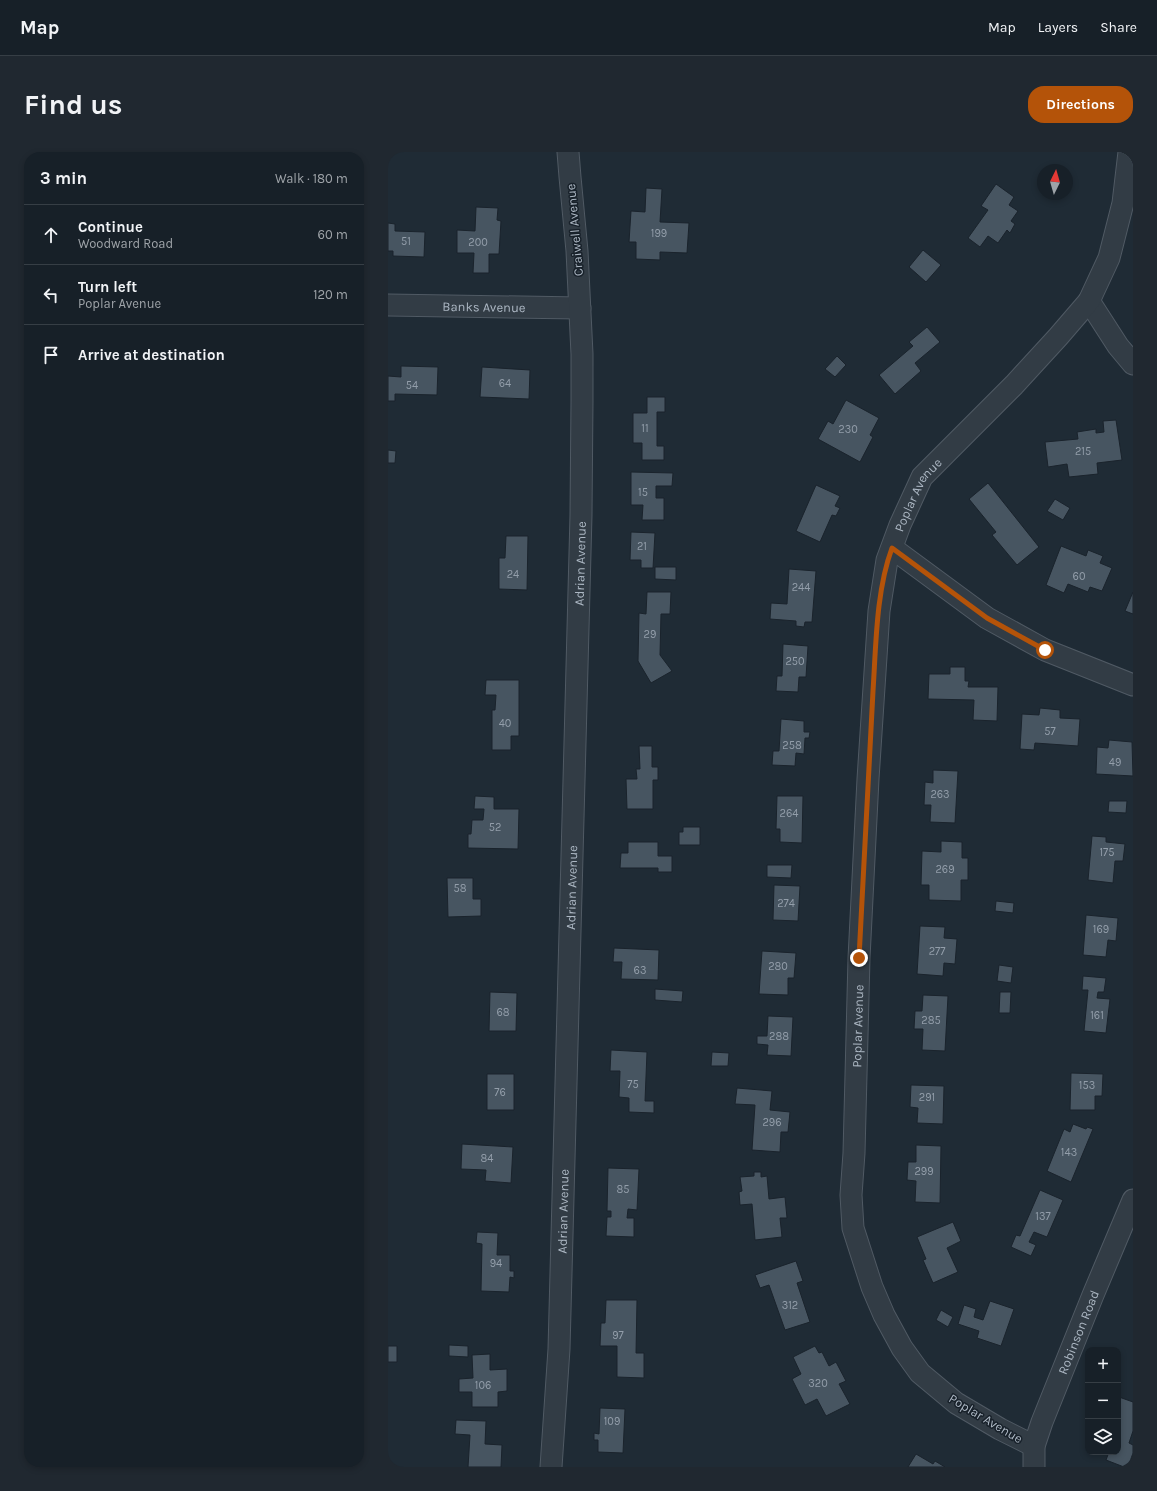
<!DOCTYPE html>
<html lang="en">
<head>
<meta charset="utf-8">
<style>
	body { margin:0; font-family:Karla,sans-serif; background:#202830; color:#f1f3f6 }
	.controls { position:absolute; right:12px; bottom:12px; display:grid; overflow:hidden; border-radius:8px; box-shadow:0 2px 6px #0003 }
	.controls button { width:36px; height:36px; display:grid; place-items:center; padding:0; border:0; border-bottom:1px solid #363e45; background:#172028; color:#f1f3f6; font:20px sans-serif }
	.compass { position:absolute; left:649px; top:12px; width:36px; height:36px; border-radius:50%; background:#172028; box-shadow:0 2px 6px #0003; rotate:5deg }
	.stop { position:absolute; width:12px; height:12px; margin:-9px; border:3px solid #b45309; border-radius:50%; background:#fff }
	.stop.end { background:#b45309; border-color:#fff; box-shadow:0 1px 4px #0008 }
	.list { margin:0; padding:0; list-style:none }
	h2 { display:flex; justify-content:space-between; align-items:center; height:52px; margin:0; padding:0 16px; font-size:17px }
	h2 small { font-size:13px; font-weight:400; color:#9ea3a8 }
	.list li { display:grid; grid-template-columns:26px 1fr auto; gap:12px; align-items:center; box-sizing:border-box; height:60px; padding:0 16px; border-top:1px solid #363e45 }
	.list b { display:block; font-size:15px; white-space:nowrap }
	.list p { margin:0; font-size:13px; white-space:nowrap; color:#9ea3a8 }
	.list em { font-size:13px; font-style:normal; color:#9ea3a8 }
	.icon { flex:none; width:22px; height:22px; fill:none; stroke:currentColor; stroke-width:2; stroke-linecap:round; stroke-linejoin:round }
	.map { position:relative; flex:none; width:745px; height:1315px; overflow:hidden; border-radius:16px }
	header { display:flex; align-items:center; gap:24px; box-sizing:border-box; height:56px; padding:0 20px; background:#172028; border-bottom:1px solid #363e45 }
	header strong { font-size:19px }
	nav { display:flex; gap:22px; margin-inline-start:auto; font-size:14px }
	.intro { display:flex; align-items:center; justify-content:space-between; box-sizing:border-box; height:96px; padding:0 24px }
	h1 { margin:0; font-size:28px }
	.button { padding:10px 18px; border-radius:16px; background:#b45309; color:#fff; font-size:14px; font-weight:700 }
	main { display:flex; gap:24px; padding:0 24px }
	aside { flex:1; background:#172028; border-radius:16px; box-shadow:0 2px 6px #0003 }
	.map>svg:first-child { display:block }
</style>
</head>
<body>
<header>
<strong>Map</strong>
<nav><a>Map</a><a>Layers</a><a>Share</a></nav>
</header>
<div class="intro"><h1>Find us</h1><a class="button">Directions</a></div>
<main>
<aside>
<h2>3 min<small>Walk · 180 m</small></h2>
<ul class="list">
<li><svg class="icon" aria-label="ahead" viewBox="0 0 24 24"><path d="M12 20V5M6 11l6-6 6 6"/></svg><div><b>Continue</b><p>Woodward Road</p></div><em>60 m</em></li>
<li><svg class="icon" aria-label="left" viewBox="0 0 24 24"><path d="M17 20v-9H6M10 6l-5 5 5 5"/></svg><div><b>Turn left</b><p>Poplar Avenue</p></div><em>120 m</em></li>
<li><svg class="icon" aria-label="arrive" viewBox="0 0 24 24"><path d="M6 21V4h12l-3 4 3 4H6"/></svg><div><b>Arrive at destination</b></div></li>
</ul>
</aside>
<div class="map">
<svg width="745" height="1315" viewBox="0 0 745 1315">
	<rect width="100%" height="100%" fill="#1f2b35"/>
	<path fill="#475561" stroke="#1a232c" d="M608,32L626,45L621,53L630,59L623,69L627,72L622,81L619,78L610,91L600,84L592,95L580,86L600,58L593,54Z
		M258,36L274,37L272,70L301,71L299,101L272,100V108L248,107V90H241L243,59L257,60Z
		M88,55L110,56L109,68L113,69L111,102H101V121H85L86,101H69V78L87,79Z
		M0,71L7,72V79L37,80L36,105L5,104V99H0Z
		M535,98L553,113L538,130L521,115Z
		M539,175L552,190L527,211L533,219L507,242L491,223L525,194L521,190Z
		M449,204L458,213L447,225L437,217Z
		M13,214L50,215L49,243L7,242V249H0V224L13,225Z
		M94,215L142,218L141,247L92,245Z
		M259,245H277V260H269V294H276V308H254V291H245V261H259Z
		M458,248L491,266L482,283L485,285L472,310L430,287L440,269L445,272Z
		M728,268L734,308L709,311L710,322L681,325L679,312L660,315L657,290L690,287L689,280L708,277V281L716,280L715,269Z
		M0,298L8,299L7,311H0Z
		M243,320L285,321L284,334H268V346H276V368H254L255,353H243Z
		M600,331L651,395L629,413L604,383L608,380L581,347Z
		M428,333L452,344L447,354L452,356L448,364L444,363L432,390L408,379Z
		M667,347L682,356L675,368L659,359Z
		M243,380L267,381L265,416H253V408H242Z
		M118,384H140L139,438L111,437V406H117Z
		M673,394L698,404L700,398L715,404L712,411L724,416L714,439L702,435L700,440L680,432L676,441L658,433Z
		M267,415H288V428L267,427Z
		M401,417L428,419L424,470H417L416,475L408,474V469L382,467L383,451L399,452Z
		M259,440H283L282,462H273L272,503L284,519L263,531L250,509L251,461L258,462Z
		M745,440V462L737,459Z
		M395,492L420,494L418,525H411L410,540L388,539L389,524H394Z
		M562,515H577V529H581L580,535H610L609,569L585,568L586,548L540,547L541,522H562Z
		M98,528H131V584H123V598H104V558H107L108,543H97Z
		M652,556L672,558V566L692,567L690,594L647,591L646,598L632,597L634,562L651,563Z
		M393,567L416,569V580H422L421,586H417L416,602L408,601L407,614L384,613L385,599H391Z
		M721,588L744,590L745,624L708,622L709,595L720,596Z
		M251,594H264V615H270V628H265V657H239L238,627H249L248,617H252Z
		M545,618L570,619L567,671L542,670L543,653H536L537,630L545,631Z
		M87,644L106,645V657H131L130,697L80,696V682H83L84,668H95L96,657H86Z
		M389,644H415L414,691L392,690V677H388Z
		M721,649H739L738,661L720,660Z
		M295,675H312V693H291V680H295Z
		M704,684L718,685V690L737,692L735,709H727L725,731L700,728Z
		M553,689L574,690V706H580V728H573V749L541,748V733H533L534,699L553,700Z
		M240,690H270V704H284V720H270V716H232L233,701H240Z
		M379,713H404L403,726L379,725Z
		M59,726H85V747H93V764L60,765Z
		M386,733L412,734L410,769L385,768Z
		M608,749L626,751L625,761L607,759Z
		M698,763L730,766L728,789L720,788L718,805L695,803Z
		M532,774L557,775L556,786L569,787L567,812L556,811L555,824L529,822Z
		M226,796L271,798L270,828L233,827L234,810H225Z
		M374,799L408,801L406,826H400V843L371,842Z
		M611,813L625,815L623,831L609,829Z
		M695,824L718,826L716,840H710L709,846L722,847L718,881L696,879L700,838H694Z
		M267,837L295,839L294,850L267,848Z
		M102,840L129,841L128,879H101Z
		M612,840H623L622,861H611Z
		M535,843L560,844L557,899L534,898L535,877H526L527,859H534Z
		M380,864L405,865L403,904L379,903L380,893L369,892V884H379Z
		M223,898L259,900L257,949H266V961L241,960V946L231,945L232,919H222Z
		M324,900L341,901L340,914H323Z
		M683,921L715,922L714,944H707V958H682Z
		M99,922H126V958H99Z
		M523,933L556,934L555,972L529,971L530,956L522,955Z
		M349,936L384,939L382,958L402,960L400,980H393L392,1000L364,998L367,953L347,952Z
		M685,972L698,977L699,975L705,977L683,1030L659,1019L676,977L682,980Z
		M74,992L125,995L123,1031L97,1029L98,1018L73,1017Z
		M528,993L553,994L552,1051L527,1050L528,1029L519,1028L520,1010H528Z
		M220,1016L251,1017L249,1058L240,1057L239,1066H246V1085L218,1084L219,1065H223V1059H219Z
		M366,1020H373V1025L379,1024L381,1047L397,1045L399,1066H392L394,1085L367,1088L364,1052L352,1053L351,1040L354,1039L352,1025L366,1024Z
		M652,1038L675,1048L659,1085L646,1080L641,1090L648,1093L643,1104L623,1095L628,1083L632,1084Z
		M565,1070L573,1089L559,1096L570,1120L545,1131L535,1108L538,1107L529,1085Z
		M89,1080L110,1081L109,1103H122V1119H126V1126L122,1125L121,1140L93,1139L94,1092L88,1091Z
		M408,1109L415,1129L409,1131L422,1170L397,1178L381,1133L372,1136L367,1123Z
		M218,1148H249L248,1201H256V1226L229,1225V1194H212L213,1171H217Z
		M602,1149L626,1157L613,1194L589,1186L591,1179L570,1172L576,1153L588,1157L586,1165L595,1168Z
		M553,1158L565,1165L560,1175L548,1168Z
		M61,1193L80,1194V1205L61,1204Z
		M0,1194H9V1210H0Z
		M427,1194L431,1201L434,1200L441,1214L448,1210L458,1229L451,1232L462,1252L438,1264L429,1247L417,1253L404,1227L413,1222L405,1205Z
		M102,1202V1218L119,1217V1239L110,1240V1255H84V1240H71V1227L85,1226L84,1203Z
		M731,1245L745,1250V1279L741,1291L745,1293V1301L740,1315H736L718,1308L721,1300H730Z
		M212,1256L237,1257L235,1301L210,1300V1288H206V1281L211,1282Z
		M68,1268L98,1269L97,1292L114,1293L113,1315H80L82,1283L67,1282Z
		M528,1302L545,1312L547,1309L557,1315H520Z"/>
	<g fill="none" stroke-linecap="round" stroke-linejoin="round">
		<g stroke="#505a64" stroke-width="23">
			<g id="minor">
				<path d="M701,149L730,194L745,212"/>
				<path id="s1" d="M0,153L192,156"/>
				<path d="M504,396L599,466L657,498L745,533"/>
				<path id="s2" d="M646,1294L612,1277L568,1251L532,1221L514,1196L496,1163L484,1135L465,1076L463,1043L466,1001L471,806L480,627L491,459L499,408L512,373L534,325L626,233L670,185L701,149L721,106L735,51L741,0"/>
				<path id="s3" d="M163,1315L171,1197L193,363L194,249V202L189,99L182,25L180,0"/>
				<path id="s4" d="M646,1315V1294L654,1270L705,1143L745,1048"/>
			</g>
		</g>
		<use href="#minor" stroke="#323c45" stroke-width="21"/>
	</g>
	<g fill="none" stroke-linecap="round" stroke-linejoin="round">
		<path stroke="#b45309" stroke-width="5" d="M471,806C475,717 480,628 485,539C488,494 488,439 504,396L599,466L657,498"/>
	</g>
	<g text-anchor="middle" stroke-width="3" stroke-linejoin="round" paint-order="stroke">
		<g font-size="11" fill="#939eaa">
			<text x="271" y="85">199</text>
			<text x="18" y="93">51</text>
			<text x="90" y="94">200</text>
			<text x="117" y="235">64</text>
			<text x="24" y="237">54</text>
			<text x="257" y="280">11</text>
			<text x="460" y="281">230</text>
			<text x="695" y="303">215</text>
			<text x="255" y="344">15</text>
			<text x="254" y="398">21</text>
			<text x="125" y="426">24</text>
			<text x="691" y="428">60</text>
			<text x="413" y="439">244</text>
			<text x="262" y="486">29</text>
			<text x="407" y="513">250</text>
			<text x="117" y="575">40</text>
			<text x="662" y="583">57</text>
			<text x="404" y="597">258</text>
			<text x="727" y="614">49</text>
			<text x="552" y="646">263</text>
			<text x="401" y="665">264</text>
			<text x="107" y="679">52</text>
			<text x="719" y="704">175</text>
			<text x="557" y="721">269</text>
			<text x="72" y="740">58</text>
			<text x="398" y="755">274</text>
			<text x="713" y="781">169</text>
			<text x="549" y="803">277</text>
			<text x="390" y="818">280</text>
			<text x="252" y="822">63</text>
			<text x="115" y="864">68</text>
			<text x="709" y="867">161</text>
			<text x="543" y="872">285</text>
			<text x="391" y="888">288</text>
			<text x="245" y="936">75</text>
			<text x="699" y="937">153</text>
			<text x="112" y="944">76</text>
			<text x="539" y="949">291</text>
			<text x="384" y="974">296</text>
			<text x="681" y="1004">143</text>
			<text x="99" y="1010">84</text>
			<text x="536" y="1023">299</text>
			<text x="235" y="1041">85</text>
			<text x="655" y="1068">137</text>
			<text x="108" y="1115">94</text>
			<text x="402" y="1157">312</text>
			<text x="230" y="1187">97</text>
			<text x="430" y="1235">320</text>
			<text x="95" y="1237">106</text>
			<text x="224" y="1273">109</text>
		</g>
		<g font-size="13" fill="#acb7c3" stroke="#18212a">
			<text transform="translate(186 78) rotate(-95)" y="5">Craiwell Avenue</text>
			<text dy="5" stroke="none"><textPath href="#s1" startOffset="96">Banks Avenue</textPath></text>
			<text dy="5" stroke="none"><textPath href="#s2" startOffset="1039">Poplar Avenue</textPath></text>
			<text dy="5" stroke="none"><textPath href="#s3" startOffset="904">Adrian Avenue</textPath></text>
			<text dy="5" stroke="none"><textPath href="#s3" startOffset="580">Adrian Avenue</textPath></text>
			<text dy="5" stroke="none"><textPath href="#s2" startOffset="499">Poplar Avenue</textPath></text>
			<text dy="5" stroke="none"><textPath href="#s3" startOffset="256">Adrian Avenue</textPath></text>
			<text dy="5" stroke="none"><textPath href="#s4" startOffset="143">Robinson Road</textPath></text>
			<text transform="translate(598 1266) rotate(31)" y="5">Poplar Avenue</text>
		</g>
	</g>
</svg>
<div class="controls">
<button>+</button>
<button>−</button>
<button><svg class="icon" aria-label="layers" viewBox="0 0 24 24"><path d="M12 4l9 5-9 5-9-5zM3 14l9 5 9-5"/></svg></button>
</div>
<svg class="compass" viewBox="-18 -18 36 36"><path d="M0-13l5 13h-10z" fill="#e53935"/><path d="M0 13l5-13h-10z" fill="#9ea3a8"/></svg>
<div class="stop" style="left:657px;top:498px"></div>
<div class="stop end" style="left:471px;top:806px"></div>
</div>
</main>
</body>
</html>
